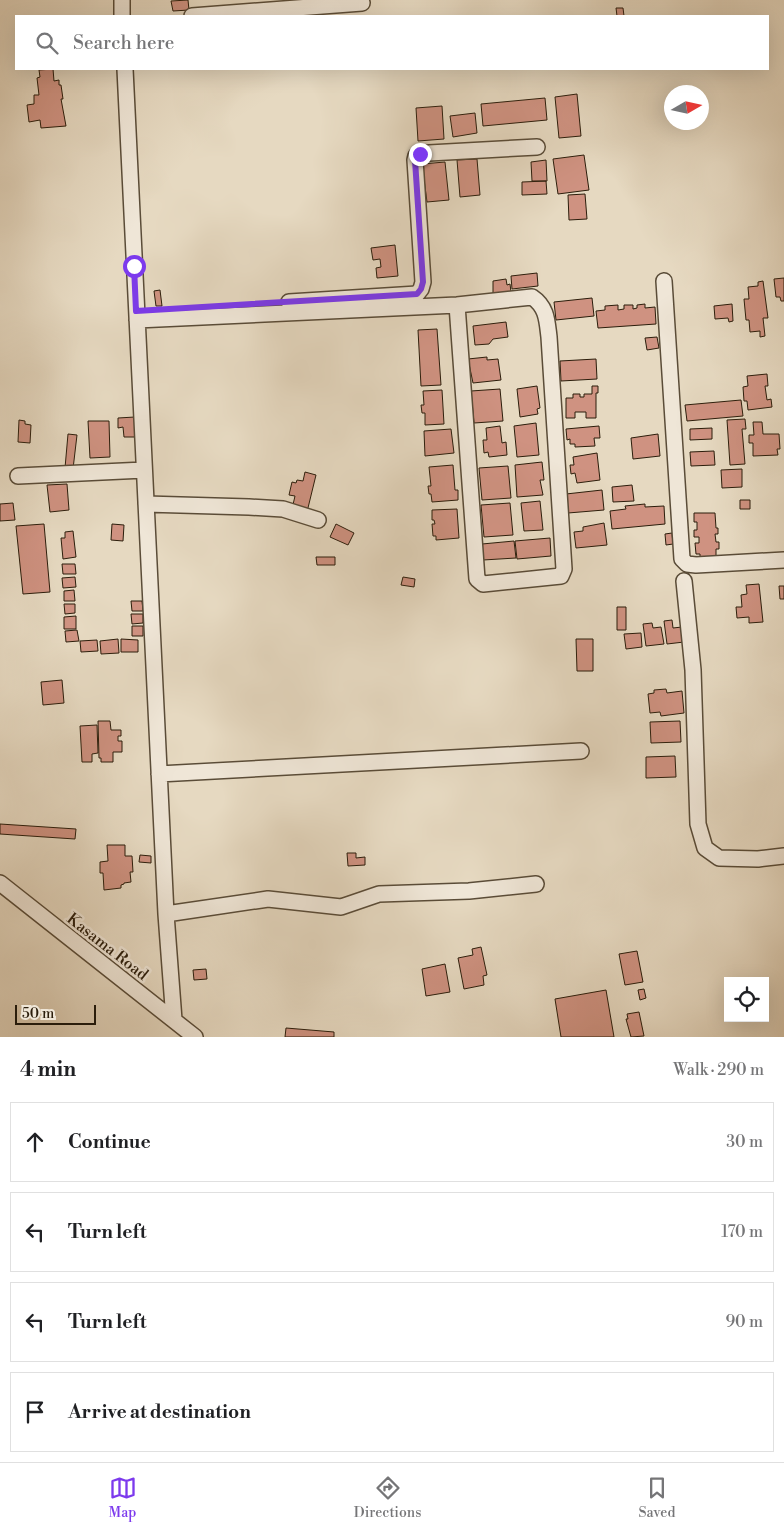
<!DOCTYPE html>
<html lang="en">
<head>
<meta charset="utf-8">
<style>
	body { margin:0; font-family:"Libre Bodoni",serif; background:#f2f2f2; color:#202124 }
	.controls { position:absolute; right:15px; bottom:15px; display:grid; overflow:hidden; border-radius:0px; box-shadow:0 5px 20px #0002 }
	.controls button { width:45px; height:45px; display:grid; place-items:center; padding:0; border:0; border-bottom:1px solid #e0e0e0; background:#fff; color:#202124; font:25px sans-serif }
	.compass { position:absolute; left:664px; top:85px; width:45px; height:45px; border-radius:50%; background:#fff; box-shadow:0 5px 20px #0002; rotate:81deg }
	.scale { position:absolute; left:15px; bottom:12px; width:81px; box-sizing:border-box; padding-left:5px; border:2px solid #2b1d0b; border-top:0; font-size:14px; line-height:18px; white-space:nowrap; color:#2b1d0b; -webkit-text-stroke:4px #efe6d7; paint-order:stroke }
	.stop { position:absolute; width:15px; height:15px; margin:-11px; border:4px solid #7c3aed; border-radius:50%; background:#fff }
	.stop.end { background:#7c3aed; border-color:#fff; box-shadow:0 1px 5px #0008 }
	.list { margin:0; padding:0; list-style:none }
	h2 { display:flex; justify-content:space-between; align-items:center; height:65px; margin:0; padding:0 20px; font-size:21px }
	h2 small { font-size:16px; font-weight:400; color:#757577 }
	.list li { display:grid; grid-template-columns:32px 1fr auto; gap:15px; align-items:center; box-sizing:border-box; height:80px; margin:0 10px 10px; padding:0 10px; border:1px solid #e0e0e0; border-radius:0px }
	.list b { display:block; font-size:19px; white-space:nowrap }
	.list em { font-size:16px; font-style:normal; color:#757577 }
	.icon { flex:none; width:28px; height:28px; fill:none; stroke:currentColor; stroke-width:2; stroke-linecap:round; stroke-linejoin:round }
	.map { position:relative; flex:none; width:784px; height:1037px; overflow:hidden }
	.search { position:absolute; background:#fff; box-shadow:0 5px 20px #0002; left:15px; right:15px; top:15px; height:55px; display:flex; align-items:center; gap:12px; box-sizing:border-box; padding:0 18px; border-radius:0px; color:#757577; font-size:19px }
	.sheet { height:425px; background:#fff }
	nav { display:flex; justify-content:space-around; align-items:center; box-sizing:border-box; height:70px; border-top:1px solid #e0e0e0; background:#fff; font-size:14px; color:#757577 }
	nav a { display:grid; justify-items:center; gap:2px }
	nav .on { color:#7c3aed }
	.map>svg:first-child { display:block }
</style>
</head>
<body>
<div class="map">
<svg width="784" height="1037" viewBox="0 0 784 1037">
	<rect width="100%" height="100%" fill="#e6d9c1"/>
	<filter id="stains"><feTurbulence type="fractalNoise" baseFrequency=".004" numOctaves="4"/><feColorMatrix values="0 0 0 0 .2 0 0 0 0 .09 0 0 0 0 .02 0 0 0 .5 -.17"/></filter>
	<radialGradient id="worn" r=".72"><stop offset=".6" stop-color="#630" stop-opacity="0"/><stop offset="1" stop-color="#630" stop-opacity=".3"/></radialGradient>
	<path fill="#cf9281" stroke="#2b1d0b" d="M188,0L189,10L173,11L171,1Z
		M616,8H623L624,16H617Z
		M53,69L54,81L59,80V85H61L63,99H61L66,126L41,128L40,120L29,122L27,105L34,104V95H39L37,78L40,77L39,70Z
		M577,94L581,136L559,138L555,97Z
		M545,98L547,120L483,126L481,104Z
		M442,106L444,139L418,141L416,108Z
		M475,113L477,133L453,137L450,116Z
		M584,155L589,190L558,194L553,159Z
		M477,159L480,195L460,197L457,160Z
		M546,160L547,181H532L531,162Z
		M445,162L449,200L427,202L422,164Z
		M546,181L547,194L522,195V182Z
		M585,194L587,219L569,220L568,195Z
		M395,245L398,276L377,278L376,268L381,267L380,259L373,260L371,248Z
		M537,273L538,286L512,289L511,276Z
		M784,278V301H781L780,297H776L774,279Z
		M506,279L507,285L510,284L511,292L493,295V281Z
		M763,281L768,318H763L765,336L760,337V331L750,332L749,320H746L744,299H749L748,287L758,286V282Z
		M160,290L162,306H156L154,291Z
		M592,298L594,316L556,320L554,302Z
		M645,304V308L655,307L656,324L598,328L596,311L605,310V306L618,305V310L624,309V305H633V309L637,308V305Z
		M732,304L733,321L729,322L728,318L715,319L714,306Z
		M506,322L508,337L493,339L489,344L475,345L473,326Z
		M437,329L441,385L421,386L418,330Z
		M657,337L659,348L647,350L645,338Z
		M487,357V360L498,359L501,380L473,383L468,359Z
		M596,359L597,379L561,381L560,361Z
		M767,374L768,386H765L767,400L771,399L772,407L748,410L747,401H744L743,387L748,386L747,376Z
		M537,386L540,408L537,409L538,414L520,417L517,389Z
		M592,386H598V393H596V418H586V412H575V418H566V398H573V394H580V397H584V394H592Z
		M500,389L503,421L474,423L471,391Z
		M442,390L444,424L425,425V413H422L421,405H424L423,391Z
		M741,400L743,416L687,421L685,405Z
		M135,417L136,437H124L123,427L118,428V418Z
		M745,419L746,429H742L745,464L730,465L727,420Z
		M19,420L25,421V424L31,425L30,443L18,442Z
		M88,421H109L110,457L90,458Z
		M753,422H762L763,434H779L780,449H777L778,455L753,456V443H749V435H754Z
		M536,423L539,455L517,457L514,426Z
		M500,426L502,443L506,442L507,455L489,457L488,452L484,453L483,440H487L486,428Z
		M599,426L600,438H594L595,446L575,447V444H570V439L567,440L566,429Z
		M712,428V439L690,440V429Z
		M451,429L454,453L425,456L424,431Z
		M68,434L77,435L73,469L65,468Z
		M658,434L660,456L633,459L631,438Z
		M714,451L715,465L691,466L690,452Z
		M597,453L600,480L577,483L575,473L571,474L570,465H574L573,457Z
		M542,462L544,480H540L543,495L517,497L515,465Z
		M453,465L455,490H458V500L432,502L431,494H429L428,486H431L429,467Z
		M508,466L511,498L482,500L479,468Z
		M742,469V487L722,488L721,470Z
		M305,472L316,475L307,512L292,509L295,496L289,495L292,482L296,483L297,480L303,481Z
		M67,484L69,510L50,512L47,485Z
		M632,485L634,501L613,502L612,487Z
		M602,490L604,510L568,513L566,494Z
		M740,500H750V509H740Z
		M540,501L543,530L524,531L521,503Z
		M13,503L15,520L0,521V504Z
		M510,503L513,535L484,537L481,505Z
		M645,504V507L664,506L665,524L612,529L610,511L626,509L625,506Z
		M457,509L459,538L436,540V536H433L432,524H435L434,520H432V510Z
		M694,513H715L716,528H718V534H715L716,542H719V549H716V559H700V554H696L695,543H699V537H694V530H697V522H694Z
		M604,523L607,545L576,548L574,532L583,531V527Z
		M44,524L50,592L23,594L16,526Z
		M112,524L124,525L123,541L111,540Z
		M336,524L354,533L348,545L330,537Z
		M73,531L76,557L63,559L61,538H65V532Z
		M672,533L673,544L666,545L665,534Z
		M550,538L551,556L517,559L515,541Z
		M514,541L516,558L483,560L482,544Z
		M316,557H335V565H317Z
		M62,564H75L76,574H63Z
		M75,577L76,587L63,588L62,578Z
		M403,577L415,579L414,587L401,585Z
		M759,584L763,622L749,623V617L737,618L736,607H742L741,595L747,594L746,585Z
		M779,586H784V599H780Z
		M74,590L75,601H64V591Z
		M131,601H142L143,611H132Z
		M64,604H75V613L65,614Z
		M617,607H626V630H617Z
		M131,614H143V623L132,624Z
		M76,616V629H64V617Z
		M672,620L673,628L682,627L684,642L667,644L664,621Z
		M652,623L653,628L661,627L664,644L646,646L643,624Z
		M132,626H143V636H132Z
		M77,630L79,641L66,642L65,631Z
		M641,633L642,647L626,649L624,634Z
		M118,639L119,653L101,654L100,641Z
		M121,639L138,640V652H121Z
		M576,639H593V671H577Z
		M97,640L98,651L81,652L80,641Z
		M62,680L64,703L43,705L41,682Z
		M666,689L667,693L682,691L684,713L661,716L660,712L650,713L648,694L654,693V690Z
		M98,721H110L111,730H121V736H118V741H122V752H113V762H101V758H99Z
		M680,721L681,742L651,743L650,722Z
		M97,725L98,753L92,754V762H82L80,726Z
		M675,756L676,777L646,778V757Z
		M0,824L76,829L75,839L0,834Z
		M107,845H125V856H132L133,872H130L131,882L124,883V884L121,885V888L104,890L103,873H100V862L108,861Z
		M347,853H356V858L365,857V865L348,866Z
		M140,855L151,856V863L139,862Z
		M481,947L487,975L483,976L484,985L464,989L458,958L473,955L472,949Z
		M637,951L643,982L625,985L619,954Z
		M445,964L450,992L426,996L422,969Z
		M206,969L207,979L194,980L193,970Z
		M644,989L646,998L640,1000L638,990Z
		M606,990L614,1037H561L555,999Z
		M639,1012L644,1036L631,1037L626,1019H628L627,1014Z
		M286,1028L334,1032V1037H285Z"/>
	<g fill="none" stroke-linecap="round" stroke-linejoin="round">
		<g stroke="#5a4c38" stroke-width="18">
			<path id="minor" d="M122,0V16
				M192,16L362,3
				M125,69L166,914L174,1020
				M664,281L682,559L687,564L696,565L784,560
				M289,302L417,294L421,289L423,282L415,160L416,156L429,153L537,147
				M137,320L457,305L532,297C547,307 547,321 549,337L564,569L561,576L483,584L477,579L457,305
				M18,476L144,470
				M146,504L249,507L283,509L318,520
				M684,581L693,670L698,824L705,848L719,858L758,859L784,856
				M159,774L581,751
				M0,883L195,1037
				M166,914L268,899L341,907L379,894L469,891L536,884"/>
		</g>
		<use href="#minor" stroke="#efe6d7" stroke-width="15"/>
	</g>
	<g fill="none" stroke-linecap="round" stroke-linejoin="round">
		<path stroke="#7c3aed" stroke-width="6" d="M134,266L136,311L417,294L421,289L423,282L415,160L416,156L420,154"/>
	</g>
	<g text-anchor="middle" stroke-width="5" stroke-linejoin="round" paint-order="stroke">
		<g font-size="16" fill="#2b1d0b" stroke="#efe6d7">
			<text transform="translate(108 946) rotate(38)" y="6">Kasama Road</text>
		</g>
	</g>
	<rect width="100%" height="100%" filter="url(#stains)"/>
	<rect width="100%" height="100%" fill="url(#worn)"/>
</svg>
<div class="controls">
<button><svg class="icon" aria-label="locate" viewBox="0 0 24 24"><circle cx="12" cy="12" r="6"/><path d="M12 2v4M12 18v4M2 12h4M18 12h4"/></svg></button>
</div>
<svg class="compass" viewBox="-18 -18 36 36"><path d="M0-13l5 13h-10z" fill="#e53935"/><path d="M0 13l5-13h-10z" fill="#757577"/></svg>
<div class="scale">50 m</div>
<div class="stop" style="left:134px;top:266px"></div>
<div class="stop end" style="left:420px;top:154px"></div>
<div class="search"><svg class="icon" aria-label="search" viewBox="0 0 24 24"><circle cx="10" cy="10" r="6"/><path d="M15 15l6 6"/></svg>Search here</div>
</div>
<section class="sheet">
<h2>4 min<small>Walk · 290 m</small></h2>
<ul class="list">
<li><svg class="icon" aria-label="ahead" viewBox="0 0 24 24"><path d="M12 20V5M6 11l6-6 6 6"/></svg><div><b>Continue</b></div><em>30 m</em></li>
<li><svg class="icon" aria-label="left" viewBox="0 0 24 24"><path d="M17 20v-9H6M10 6l-5 5 5 5"/></svg><div><b>Turn left</b></div><em>170 m</em></li>
<li><svg class="icon" aria-label="left" viewBox="0 0 24 24"><path d="M17 20v-9H6M10 6l-5 5 5 5"/></svg><div><b>Turn left</b></div><em>90 m</em></li>
<li><svg class="icon" aria-label="arrive" viewBox="0 0 24 24"><path d="M6 21V4h12l-3 4 3 4H6"/></svg><div><b>Arrive at destination</b></div></li>
</ul>
</section>
<nav>
<a class="on"><svg class="icon" aria-label="map" viewBox="0 0 24 24"><path d="M3 6l6-2 6 2 6-2v14l-6 2-6-2-6 2zM9 4v14M15 6v14"/></svg>Map</a>
<a><svg class="icon" aria-label="directions" viewBox="0 0 24 24"><path d="M12 3l9 9-9 9-9-9zM9 14v-3h6M13 9l2 2-2 2"/></svg>Directions</a>
<a><svg class="icon" aria-label="saved" viewBox="0 0 24 24"><path d="M7 4h10v16l-5-4-5 4z"/></svg>Saved</a>
</nav>
</body>
</html>
